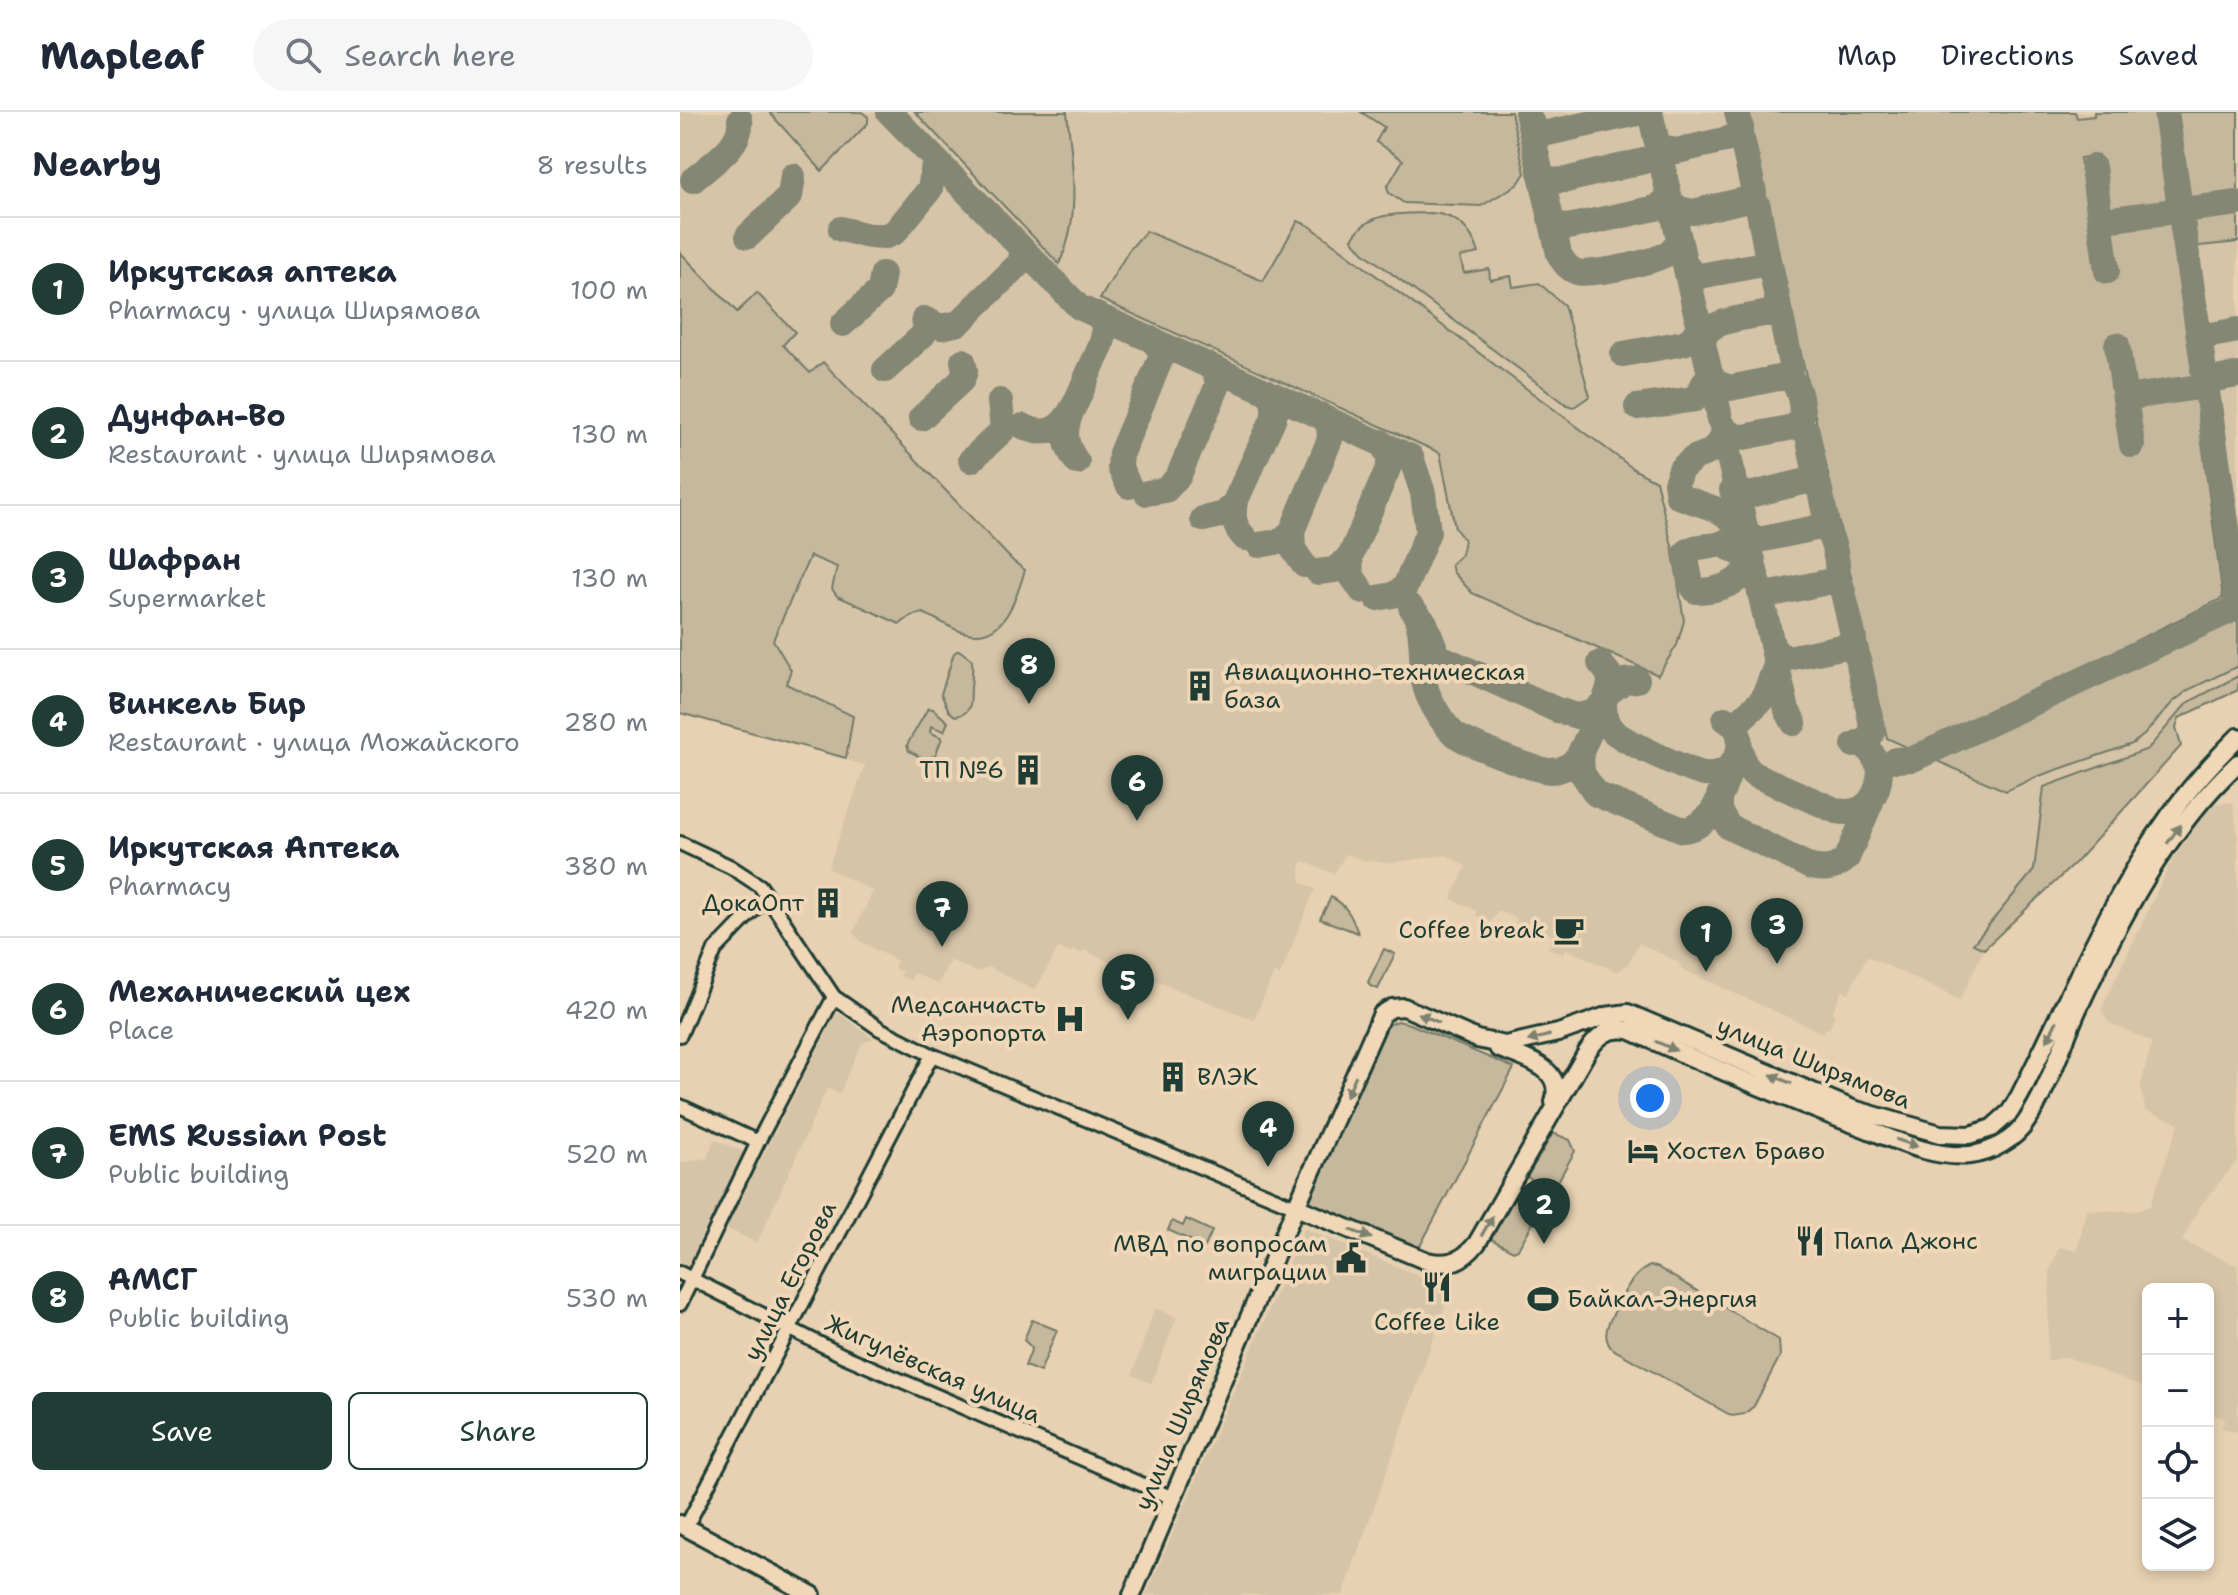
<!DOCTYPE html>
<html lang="en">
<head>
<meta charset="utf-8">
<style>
	body { margin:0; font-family:"Shantell Sans",sans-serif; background:#f6f6f7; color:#1f2937 }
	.controls { position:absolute; right:24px; bottom:24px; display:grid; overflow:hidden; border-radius:12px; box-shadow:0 4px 12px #0003 }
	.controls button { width:72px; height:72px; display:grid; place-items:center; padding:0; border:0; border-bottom:2px solid #e0e1e3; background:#fff; color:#1f2937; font:40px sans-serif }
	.you { position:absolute; left:970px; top:986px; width:28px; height:28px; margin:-20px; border:6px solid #fff; border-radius:50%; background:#1a73e8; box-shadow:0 0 0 12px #1a73e833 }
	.badge { display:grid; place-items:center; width:52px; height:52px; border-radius:50%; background:#1f3d34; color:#fff; font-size:26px; font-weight:700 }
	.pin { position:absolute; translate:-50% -66px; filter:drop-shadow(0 2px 4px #0008) }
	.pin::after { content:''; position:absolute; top:42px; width:28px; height:24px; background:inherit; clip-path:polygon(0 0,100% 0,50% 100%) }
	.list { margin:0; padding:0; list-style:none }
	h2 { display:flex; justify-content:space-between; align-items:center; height:104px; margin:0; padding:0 32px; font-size:34px }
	h2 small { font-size:26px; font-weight:400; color:#747a83 }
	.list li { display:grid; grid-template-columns:52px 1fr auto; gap:24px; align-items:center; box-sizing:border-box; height:144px; padding:0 32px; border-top:2px solid #e0e1e3 }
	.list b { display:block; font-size:30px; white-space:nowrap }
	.list p { margin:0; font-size:26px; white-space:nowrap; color:#747a83 }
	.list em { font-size:26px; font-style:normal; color:#747a83 }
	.actions { display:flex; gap:16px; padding:24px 32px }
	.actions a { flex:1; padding:18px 0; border:2px solid #1f3d34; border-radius:12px; text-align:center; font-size:28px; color:#1f3d34 }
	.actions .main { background:#1f3d34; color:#fff }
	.icon { flex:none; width:44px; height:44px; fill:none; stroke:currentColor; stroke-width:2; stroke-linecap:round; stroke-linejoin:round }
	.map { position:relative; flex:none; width:1558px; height:1483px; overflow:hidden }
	header { display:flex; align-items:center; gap:48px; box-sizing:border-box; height:112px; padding:0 40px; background:#fff; border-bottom:2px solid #e0e1e3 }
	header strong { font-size:38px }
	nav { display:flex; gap:44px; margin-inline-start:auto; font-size:28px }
	.search { width:560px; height:72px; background:#f6f6f7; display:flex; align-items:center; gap:20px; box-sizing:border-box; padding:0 28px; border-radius:44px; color:#747a83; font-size:30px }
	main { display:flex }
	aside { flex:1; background:#fff }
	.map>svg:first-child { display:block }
</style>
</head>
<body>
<header>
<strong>Mapleaf</strong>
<div class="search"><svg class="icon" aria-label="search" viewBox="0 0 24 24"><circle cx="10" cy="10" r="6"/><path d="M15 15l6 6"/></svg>Search here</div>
<nav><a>Map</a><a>Directions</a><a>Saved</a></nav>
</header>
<main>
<aside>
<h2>Nearby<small>8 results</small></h2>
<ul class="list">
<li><span class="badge">1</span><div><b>Иркутская аптека</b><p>Pharmacy · улица Ширямова</p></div><em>100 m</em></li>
<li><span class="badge">2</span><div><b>Дунфан-Во</b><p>Restaurant · улица Ширямова</p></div><em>130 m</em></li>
<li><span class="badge">3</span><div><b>Шафран</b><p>Supermarket</p></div><em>130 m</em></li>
<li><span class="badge">4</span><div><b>Винкель Бир</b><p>Restaurant · улица Можайского</p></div><em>280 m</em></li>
<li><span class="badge">5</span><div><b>Иркутская Аптека</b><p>Pharmacy</p></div><em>380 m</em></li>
<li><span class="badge">6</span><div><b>Механический цех</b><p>Place</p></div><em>420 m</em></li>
<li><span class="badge">7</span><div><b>EMS Russian Рost</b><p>Public building</p></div><em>520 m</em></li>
<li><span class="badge">8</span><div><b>АМСГ</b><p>Public building</p></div><em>530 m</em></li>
</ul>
<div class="actions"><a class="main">Save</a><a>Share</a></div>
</aside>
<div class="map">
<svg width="1558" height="1483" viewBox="0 0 1558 1483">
	<rect width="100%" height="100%" fill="#e7d1b2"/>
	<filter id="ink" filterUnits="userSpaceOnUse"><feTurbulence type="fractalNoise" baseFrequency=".0125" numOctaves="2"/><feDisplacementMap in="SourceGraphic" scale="16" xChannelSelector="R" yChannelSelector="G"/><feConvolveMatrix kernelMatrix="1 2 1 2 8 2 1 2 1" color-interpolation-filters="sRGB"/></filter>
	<g filter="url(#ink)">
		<path fill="#d6c4a8" d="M0,0H1558V578L1499,606L1496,615L1501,634L1395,751L1304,837L1280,888L1187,844L1169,881L1162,879L1152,901L1155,903L1149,917L1145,916L1143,921L1019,865L1002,857L998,850L959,831L948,852L937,860L886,837L883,842L868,836L873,824L855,816L852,821L843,817L835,813L837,807L818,799L811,810L796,804L797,799L771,787L786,755L767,743L709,751L683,748L666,742L654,762L623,749L620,757L621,770L635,777L600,863L594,860L574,908L445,857L404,838L402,841L394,838L389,840L378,836L357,875L352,877L309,855L296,860L270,848L258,872L234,861L230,868L220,864L222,860L214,856L217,849L182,830L173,821L193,779L148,756L185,653L0,601Z
			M1553,690L1558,726V1048L1520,1094L1502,1129L1558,1154V1320L1541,1316L1545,1307L1528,1301V1177H1468V1277L1387,1245L1367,1249L1370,1158L1379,1135L1397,1139L1406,1098L1456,1099L1470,1094L1499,1011L1466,999L1460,976L1472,930L1429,911L1421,898L1489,754L1511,719L1534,692Z
			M157,900L194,927L182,931L159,982L147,976L77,1131L46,1116Z
			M34,1027L66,1041L11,1157L0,1151V1051L27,1046Z
			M624,1116L771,1177L663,1483H466Z
			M475,1196L497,1205L471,1272L452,1263Z"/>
		<path fill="#c6b89d" stroke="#727a68" stroke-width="2" d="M89,0H182L188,5V11L142,59Z
			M235,0H387C392,49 402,106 379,152Z
			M681,0H831L845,61L838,72L801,94L724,91L709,81L707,75L723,48L696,30L704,15Z
			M1067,0H1395L1397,6L1414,4V0H1475L1488,83L1484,91L1426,100L1418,43L1400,46L1418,167L1435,165L1427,110L1483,103L1492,108L1515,268L1453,281L1444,223L1428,227L1445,342L1461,340L1455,290L1515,278L1543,486L1233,638L1207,626Z
			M1489,0H1558V81L1509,87L1502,83Z
			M1558,93V130L1510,135L1504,107L1508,100Z
			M752,101C777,103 792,119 799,141L780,145L784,161L809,157L810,168L831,164L833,175L859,171L884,193L910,284L894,295L887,293L683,140L672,127C688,98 723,102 752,101Z
			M618,109L630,114L955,358L976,369L993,438L1004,509L997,533L978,563L792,481L773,460L771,452L781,443L784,428L775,416L760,341L420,187L449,138L466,119L583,169Z
			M0,140L57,200L77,181L115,220L103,233L130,261L143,250L333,449L345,458C335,490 322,536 277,518C265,513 255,506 243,501L231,504L220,512L157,484L152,477L157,455L130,444L93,528L111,558L106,572L173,604L166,646L0,601Z
			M1558,505V554L1508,578L1492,591L1464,623L1452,632L1356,665L1326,679L1257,649Z
			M279,538L292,548C293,558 292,565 291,575C290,588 294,602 275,604L269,599L261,582L274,541Z
			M1558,564V578L1499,606L1496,615L1501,634L1395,751L1304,837L1293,832L1354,758L1364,675L1468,637L1507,591Z
			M248,596L253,597L268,610L264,619L251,614L250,620L262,626L255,644L244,647L229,639L227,633Z
			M651,785C667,793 672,805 678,821L640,807Z
			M704,837L715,842L698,877L690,874L688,870Z
			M718,909L730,912L834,956L739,1136L624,1091L701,915Z
			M873,1021L890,1028L895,1039L872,1080L847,1065Z
			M835,1085L860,1099L838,1137L833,1139L811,1127Z
			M506,1107L532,1119L525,1135L488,1118L492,1109L503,1114Z
			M970,1154L977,1155L1099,1228L1100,1244L1074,1294L1064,1302L1052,1304L931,1236C925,1227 925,1220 929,1210C940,1190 948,1164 970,1154Z
			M352,1208L377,1218L360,1260L345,1254L352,1236L344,1228Z"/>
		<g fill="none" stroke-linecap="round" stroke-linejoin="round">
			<path stroke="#838773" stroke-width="26" d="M209,0L399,195L731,345L743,381L748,420L725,475L713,483L697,486
				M847,0L879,142C883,150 888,157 897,160C910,164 974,150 986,142C992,139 996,133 999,128
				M970,0L1107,598L1114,611
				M1486,0L1557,484V490L1552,498
				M849,6L855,17L863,22L962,0
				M977,31L986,37L997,39L1053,26L1061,16L1057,0
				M1413,55L1427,159
				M860,60L869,69L886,68L968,48L975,43L978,35
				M13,68C31,52 63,33 60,8
				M1069,88L1078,94L1087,143L1083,152
				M990,89L999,97L1013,100L1073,86L1074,80L1063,31L1053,26
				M1421,105L1432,107L1558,91
				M870,106L878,114L888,115L976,96L983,91L988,81
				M161,117L189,124H206L215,120L250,77L255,47
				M68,124L110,84L113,64
				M1005,152L1012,161L1020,164L1083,152L1091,157L1098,190L1095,199C1074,207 1022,204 1023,233
				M244,207L261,215L279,211L341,150L342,137
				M163,212L200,178L203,162
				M1518,217L1523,224H1526L1558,218
				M1437,233L1452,333
				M943,242L1004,231L1012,226L1019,215
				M205,258L243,223L246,217L244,207
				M1523,259L1529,268L1558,263
				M1445,286L1525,274
				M957,295L1015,287L1030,261L1035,270L1050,276L1108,264L1111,253L1101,204L1091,201
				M390,303C383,321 385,334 397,350
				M241,306L282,268L285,259L283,249
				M1039,307L1046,318L1059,326L1118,314C1126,302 1120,273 1108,264
				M343,314C384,336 397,287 409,260C414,247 424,233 424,219C424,211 422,208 416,203
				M291,348L323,318L320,289
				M449,374L440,356L441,341L481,246L480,237L471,227
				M1052,378L1055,371L1059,379L1069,383L1127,369L1133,365L1135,358L1127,319L1118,314
				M467,381L486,378L498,365L538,273L535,258L529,253
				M523,407L545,402L555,390
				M1066,420L1079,428L1145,414L1146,407L1139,374L1127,369
				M565,426C554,415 552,405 555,390L594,305V288L586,279
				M1042,432L1073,448C1063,471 1039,479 1016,479L1011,472L1005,442C1015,431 1029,437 1043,431C1051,428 1058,422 1066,417L1038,398L998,384L996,371L1001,357L1014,346L1032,339L1044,323
				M579,433L601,429L612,419
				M624,453L613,437L612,419L650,327L649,312L640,303
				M638,460L654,458L670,445
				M1078,472L1083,479L1092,482L1156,468C1160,455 1154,424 1143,415
				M682,479L671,463L670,445L709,354V344L701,330
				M1092,534L1099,542L1108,546L1171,533L1174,527L1162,476L1154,470
				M1169,535L1176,538L1193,618L1190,625L1174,633
				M920,551L929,562L930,573L924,590L912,601L897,604L877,598L758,544L745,511L731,495C749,521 736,557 749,585C755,598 764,612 773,621C782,630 858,660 871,659C882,659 891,653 898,645L924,590
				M928,581L944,569L957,568
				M924,590C924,602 925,611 933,619C941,628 1013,661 1025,662C1051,665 1067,638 1056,615L1045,607
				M1060,608L1083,587L1097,551
				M1060,636L1064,652L1073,662L1157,699C1187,705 1200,682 1200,655L1190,639
				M901,640L902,661L916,682L1003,718C1036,714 1042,677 1053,651
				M1216,648L1233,647L1248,640L1558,495
				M1039,684V699L1049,715L1131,755C1145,758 1156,757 1167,746L1191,690"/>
			<g stroke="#1f3d34" stroke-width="18">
				<path id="minor" d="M0,731L51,755L80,774L154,885L200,917L252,943L616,1095
					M0,923L35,838L86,785
					M0,994L78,1030
					M0,1161L162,1243L493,1386
					M0,1192L78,1030L154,885
					M6,1415L252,943"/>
			</g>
			<g stroke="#1f3d34" stroke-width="22">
				<path id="major" d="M818,936C843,946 885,955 874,990
					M616,1095L747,1149C770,1154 783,1149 797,1131L907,940C918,924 928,915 949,918C1025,952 1101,985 1179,1014C1213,1027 1253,1047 1290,1043C1311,1041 1335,1027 1346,1010C1367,980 1382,933 1397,899C1439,808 1484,720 1558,651
					M0,1412L132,1483
					M452,1483L608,1113L702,902L712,896L724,895L797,927L825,933L878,921L926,904L948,901L1173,997L1260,1022L1290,1023L1312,1016L1330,1000L1340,983C1388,889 1428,789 1490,703C1510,675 1534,649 1558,625"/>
			</g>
			<use href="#minor" stroke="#efd7b7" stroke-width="12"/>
			<use href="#major" stroke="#efd7b7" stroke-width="16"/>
		</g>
		<defs><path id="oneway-solid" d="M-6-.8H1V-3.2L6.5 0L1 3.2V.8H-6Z" transform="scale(2)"/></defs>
		<g fill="#7d826f">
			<use href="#oneway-solid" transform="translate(1494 722) rotate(-54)"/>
			<use href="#oneway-solid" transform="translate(749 906) rotate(-156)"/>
			<use href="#oneway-solid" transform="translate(1372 919) rotate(116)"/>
			<use href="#oneway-solid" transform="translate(859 926) rotate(165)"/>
			<use href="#oneway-solid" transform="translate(986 934) rotate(24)"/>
			<use href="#oneway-solid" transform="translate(1101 967) rotate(-157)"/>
			<use href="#oneway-solid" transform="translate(671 974) rotate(114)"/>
			<use href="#oneway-solid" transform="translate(1227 1031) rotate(18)"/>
			<use href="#oneway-solid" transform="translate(807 1114) rotate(-60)"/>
			<use href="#oneway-solid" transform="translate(681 1122) rotate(21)"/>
		</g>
	</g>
	<defs>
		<g id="building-bare" transform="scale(2.4)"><path d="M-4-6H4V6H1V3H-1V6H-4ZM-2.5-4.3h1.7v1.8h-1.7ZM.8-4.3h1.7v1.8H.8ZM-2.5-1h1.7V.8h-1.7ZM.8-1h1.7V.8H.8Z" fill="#1f3d34" stroke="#efd7b7" stroke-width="2.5" paint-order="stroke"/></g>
		<g id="cafe-bare" transform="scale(2.4)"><path d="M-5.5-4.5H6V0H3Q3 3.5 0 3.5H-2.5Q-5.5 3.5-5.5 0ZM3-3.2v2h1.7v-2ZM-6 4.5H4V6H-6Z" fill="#1f3d34" stroke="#efd7b7" stroke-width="2.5" paint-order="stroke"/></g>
		<g id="hospital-bare" transform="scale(2.4)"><path d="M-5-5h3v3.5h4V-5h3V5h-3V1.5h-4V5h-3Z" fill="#1f3d34" stroke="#efd7b7" stroke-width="2.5" paint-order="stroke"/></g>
		<g id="hotel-bare" transform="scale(2.4)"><path d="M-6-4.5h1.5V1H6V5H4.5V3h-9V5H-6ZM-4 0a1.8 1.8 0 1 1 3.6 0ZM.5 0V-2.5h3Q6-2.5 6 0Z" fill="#1f3d34" stroke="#efd7b7" stroke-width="2.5" paint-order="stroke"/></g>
		<g id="restaurant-bare" transform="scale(2.4)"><path d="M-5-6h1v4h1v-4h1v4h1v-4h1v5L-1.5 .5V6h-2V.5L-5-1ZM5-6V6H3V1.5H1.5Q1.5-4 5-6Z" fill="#1f3d34" stroke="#efd7b7" stroke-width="2.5" paint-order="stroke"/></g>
		<g id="civic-bare" transform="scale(2.4)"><path d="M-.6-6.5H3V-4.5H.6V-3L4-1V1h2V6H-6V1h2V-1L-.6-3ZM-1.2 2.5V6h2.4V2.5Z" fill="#1f3d34" stroke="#efd7b7" stroke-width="2.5" paint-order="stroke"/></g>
		<g id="stadium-bare" transform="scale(2.4)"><path d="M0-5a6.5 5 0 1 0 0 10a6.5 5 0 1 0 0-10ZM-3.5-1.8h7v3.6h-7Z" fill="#1f3d34" stroke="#efd7b7" stroke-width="2.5" paint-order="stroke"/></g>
	</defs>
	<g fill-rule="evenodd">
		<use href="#building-bare" x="520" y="574"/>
		<use href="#building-bare" x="348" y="658"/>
		<use href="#building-bare" x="148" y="791"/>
		<use href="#cafe-bare" x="889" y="818"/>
		<use href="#hospital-bare" x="390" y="907"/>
		<use href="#building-bare" x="493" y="965"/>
		<use href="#hotel-bare" x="963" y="1039"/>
		<use href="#restaurant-bare" x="1130" y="1129"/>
		<use href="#civic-bare" x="671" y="1146"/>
		<use href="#restaurant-bare" x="757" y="1175"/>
		<use href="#stadium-bare" x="863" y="1187"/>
	</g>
	<g text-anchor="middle" stroke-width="8" stroke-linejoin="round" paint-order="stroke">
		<g font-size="24" fill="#1f3d34" stroke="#efd7b7" text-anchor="start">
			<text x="544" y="568">Авиационно-техническая<tspan x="544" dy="28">база</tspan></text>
			<text x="324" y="666" text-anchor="end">ТП №6</text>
			<text x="124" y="799" text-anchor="end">ДокаОпт</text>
			<text x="865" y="826" text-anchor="end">Coffee break</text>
			<text x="366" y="901" text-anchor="end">Медсанчасть<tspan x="366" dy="28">Аэропорта</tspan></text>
			<text x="517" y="973">ВЛЭК</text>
			<text x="987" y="1047">Хостел Браво</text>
			<text x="1154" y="1137">Папа Джонс</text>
			<text x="647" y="1140" text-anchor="end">МВД по вопросам<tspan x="647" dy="28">миграции</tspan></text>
			<text x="887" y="1195">Байкал-Энергия</text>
			<text x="757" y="1218" text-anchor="middle">Coffee Like</text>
		</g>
		<g font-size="24" fill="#1f3d34" stroke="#efd7b7">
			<text transform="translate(1134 951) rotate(22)" y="8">улица Ширямова</text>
			<text transform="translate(110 1169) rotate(-63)" y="8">улица Егорова</text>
			<text transform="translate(253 1257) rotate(24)" y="8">Жигулёвская улица</text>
			<text transform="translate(502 1302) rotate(-67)" y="8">улица Ширямова</text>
		</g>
	</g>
</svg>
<div class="controls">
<button>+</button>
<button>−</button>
<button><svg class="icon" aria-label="locate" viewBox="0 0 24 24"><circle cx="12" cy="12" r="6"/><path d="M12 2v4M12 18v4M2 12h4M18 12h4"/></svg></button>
<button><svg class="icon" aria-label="layers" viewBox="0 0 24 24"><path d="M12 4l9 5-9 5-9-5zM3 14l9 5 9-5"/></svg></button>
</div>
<div class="you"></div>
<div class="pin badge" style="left:1026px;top:860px">1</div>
<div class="pin badge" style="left:864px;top:1132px">2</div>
<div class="pin badge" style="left:1097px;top:852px">3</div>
<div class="pin badge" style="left:588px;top:1055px">4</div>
<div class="pin badge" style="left:448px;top:908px">5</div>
<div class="pin badge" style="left:457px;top:709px">6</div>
<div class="pin badge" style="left:262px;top:835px">7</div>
<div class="pin badge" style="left:349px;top:592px">8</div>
</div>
</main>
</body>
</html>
